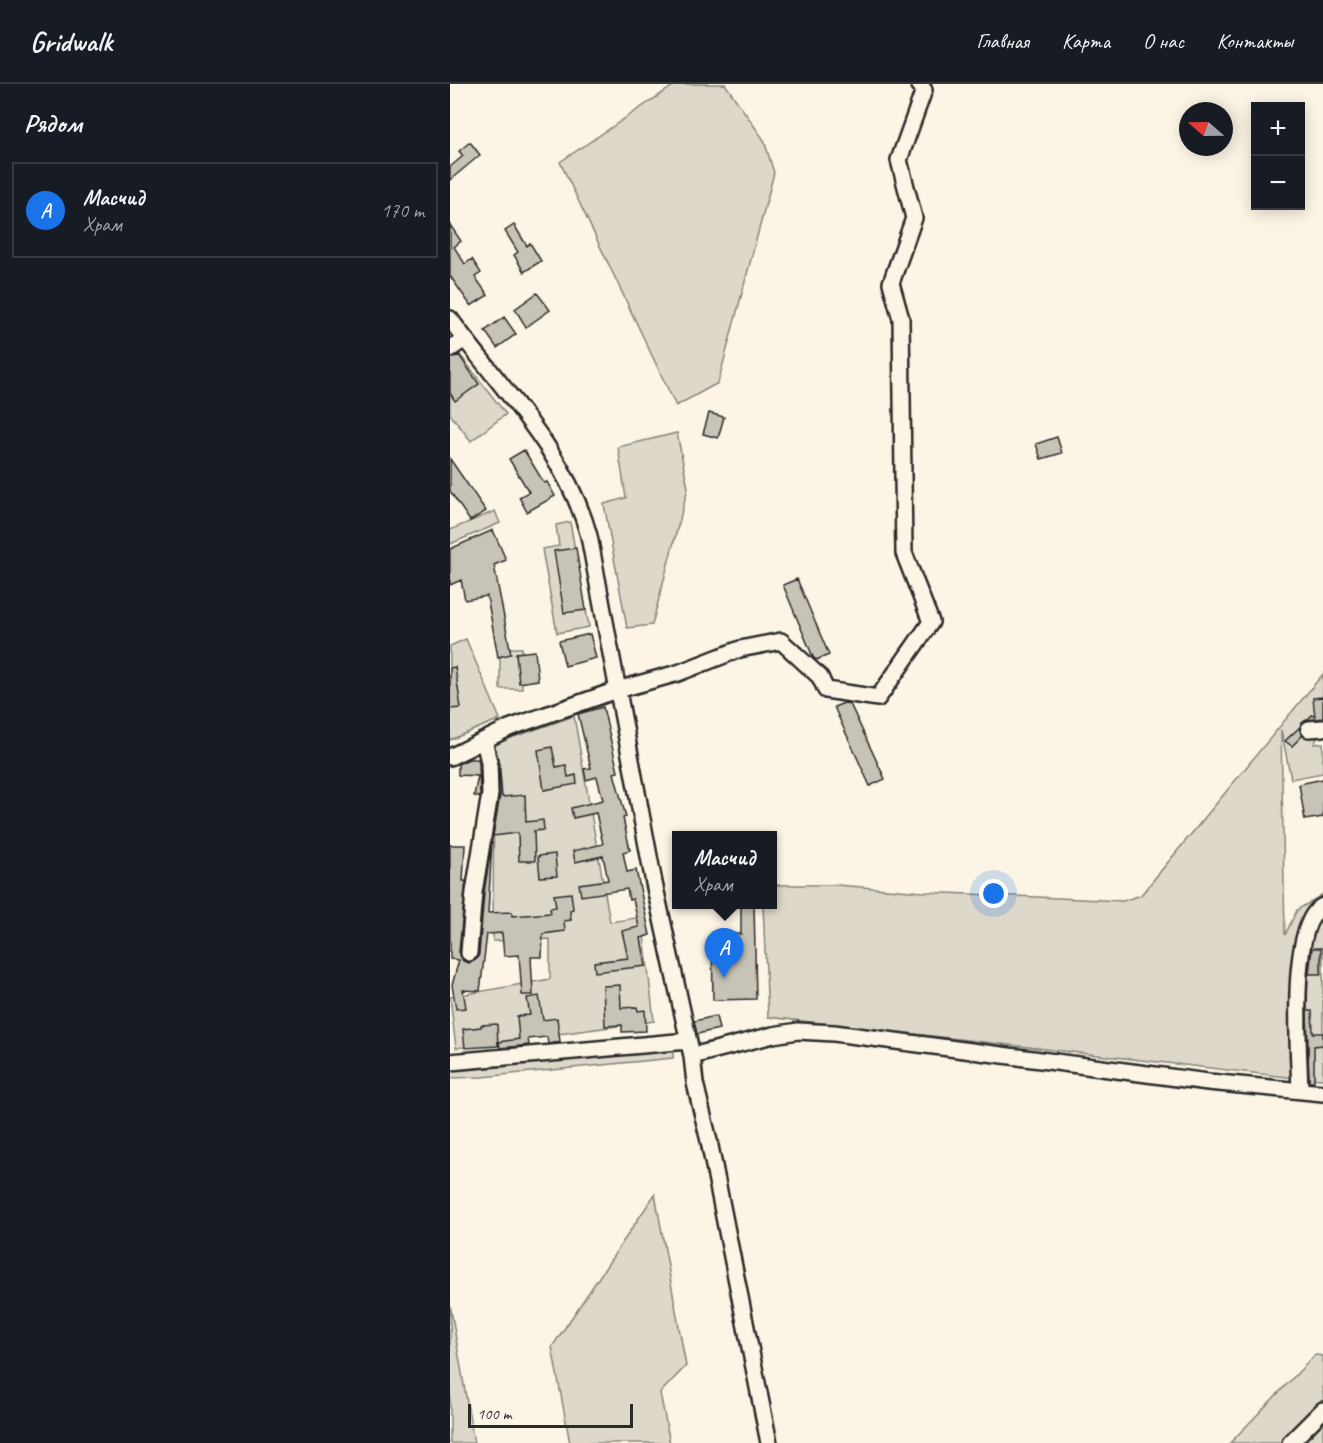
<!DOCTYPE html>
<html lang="ru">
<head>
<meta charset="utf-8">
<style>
	body { margin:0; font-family:Caveat,sans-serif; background:#242831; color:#f1f3f6 }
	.controls { position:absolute; right:18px; top:18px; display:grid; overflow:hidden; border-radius:0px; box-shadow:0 3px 15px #0003 }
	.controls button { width:54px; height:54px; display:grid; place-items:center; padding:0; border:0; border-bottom:2px solid #363941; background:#171b24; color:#f1f3f6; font:30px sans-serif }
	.compass { position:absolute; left:729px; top:18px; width:54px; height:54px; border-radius:50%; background:#171b24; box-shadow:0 3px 15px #0003; rotate:290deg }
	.scale { position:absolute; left:18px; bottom:15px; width:165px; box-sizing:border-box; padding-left:6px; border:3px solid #2b2b2b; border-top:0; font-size:16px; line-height:21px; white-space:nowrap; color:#2b2b2b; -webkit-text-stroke:4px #fcf5e5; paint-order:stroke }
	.you { position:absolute; left:544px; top:810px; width:21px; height:21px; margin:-15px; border:4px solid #fff; border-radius:50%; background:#1a73e8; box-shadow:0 0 0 9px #1a73e833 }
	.badge { display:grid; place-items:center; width:39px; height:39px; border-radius:50%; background:#1a73e8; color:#fff; font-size:20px; font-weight:700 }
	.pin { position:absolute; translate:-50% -50px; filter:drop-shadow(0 2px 3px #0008) }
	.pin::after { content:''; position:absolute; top:32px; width:21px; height:18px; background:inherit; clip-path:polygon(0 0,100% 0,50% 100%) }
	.popup { position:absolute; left:222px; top:747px; width:105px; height:78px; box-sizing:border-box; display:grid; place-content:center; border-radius:0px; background:#171b24; filter:drop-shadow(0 2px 4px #0005); font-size:20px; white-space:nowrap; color:#9ea1a6 }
	.popup b { font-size:22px; color:#f1f3f6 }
	.popup::after { content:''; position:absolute; left:50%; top:100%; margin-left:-12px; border:12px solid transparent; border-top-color:#171b24 }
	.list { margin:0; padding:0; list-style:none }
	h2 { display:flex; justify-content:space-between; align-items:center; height:78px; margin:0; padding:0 24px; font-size:26px }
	h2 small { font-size:20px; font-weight:400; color:#9ea1a6 }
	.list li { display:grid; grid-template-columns:39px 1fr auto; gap:18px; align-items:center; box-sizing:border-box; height:96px; margin:0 12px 12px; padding:0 12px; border:2px solid #363941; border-radius:0px }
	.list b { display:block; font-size:22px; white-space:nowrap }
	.list p { margin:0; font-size:20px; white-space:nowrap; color:#9ea1a6 }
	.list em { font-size:20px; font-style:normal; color:#9ea1a6 }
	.map { position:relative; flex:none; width:873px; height:1359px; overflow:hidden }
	header { display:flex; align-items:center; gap:36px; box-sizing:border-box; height:84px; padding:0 30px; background:#171b24; border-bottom:2px solid #363941 }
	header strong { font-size:28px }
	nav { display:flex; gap:33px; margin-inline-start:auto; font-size:21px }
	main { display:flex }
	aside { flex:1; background:#171b24 }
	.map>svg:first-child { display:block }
</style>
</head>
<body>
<header>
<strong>Gridwalk</strong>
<nav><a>Главная</a><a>Карта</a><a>О нас</a><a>Контакты</a></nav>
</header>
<main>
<aside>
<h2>Рядом<small></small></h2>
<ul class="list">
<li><span class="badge">A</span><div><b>Масчид</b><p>Храм</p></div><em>170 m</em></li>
</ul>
</aside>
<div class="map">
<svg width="873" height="1359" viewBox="0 0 873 1359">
	<rect width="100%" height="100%" fill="#fcf5e5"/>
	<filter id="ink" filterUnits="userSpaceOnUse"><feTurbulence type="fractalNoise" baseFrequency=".0167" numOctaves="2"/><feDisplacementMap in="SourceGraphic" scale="12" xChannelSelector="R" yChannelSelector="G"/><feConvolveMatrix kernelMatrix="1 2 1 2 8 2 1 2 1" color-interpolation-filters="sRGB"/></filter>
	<g filter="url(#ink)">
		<path fill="#ded8ca" stroke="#84827a" stroke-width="1.5" d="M226,0H275L314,56L324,89L268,299L226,322L110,78Z
			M7,267L56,330L21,357L0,330V272Z
			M227,349L238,404L202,541L177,544L154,420L176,414L168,363Z
			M45,427L50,439L0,460V446Z
			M120,438L139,543L107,549L92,465L109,462L106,441Z
			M16,555L50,635L0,656V562Z
			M50,564H72V605H50Z
			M873,590V644L864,660L873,659V689L841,695L831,646L835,851L847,826L873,810V995L837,993L318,933L313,821L322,820V801H387L473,808L673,817L691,811Z
			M124,632L160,838L192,833L204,937L6,964L0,913L100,895V855L43,857L44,660Z
			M223,959V974L32,993L0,994V977Z
			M205,1110L236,1282L210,1309L220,1359H120L102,1263Z
			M0,1220L24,1359H0Z
			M865,1271L873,1272V1359H780Z"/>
		<path fill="#c8c3b7" stroke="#2b2b2b" stroke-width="1.5" d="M20,58L30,71L0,96V83L13,72L9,67Z
			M0,141L11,157L4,163L15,180L22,175L31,189L25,193L38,211L21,222L0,192Z
			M64,141L77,162L80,159L91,177L74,188L64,171L68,168L55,147Z
			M87,209L100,226L76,243L65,225Z
			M54,233L66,250L47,264L35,247Z
			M9,271L29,300L5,317L0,309V275Z
			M259,329L274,333L268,354L253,350Z
			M607,353L612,369L591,375L586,360Z
			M74,366L94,399L97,398L105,412L77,428L69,413L79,408L59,375Z
			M0,375L36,427L20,437L0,407Z
			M43,446L56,476L44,481L61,570L48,573L37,512L15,516L11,496L0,501V465Z
			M126,464L136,526L114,529L104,467Z
			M347,495L379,571L366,576L363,573L333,501Z
			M140,550L146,574L115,582L109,557Z
			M85,567L88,596L69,599L66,569Z
			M5,583L11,624L0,625V584Z
			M873,613V634L857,636L862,631L865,633L863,614Z
			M394,619L400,620L435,695L420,702L384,623Z
			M153,623L168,688L164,689L176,733L173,734L180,766L173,768L177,788L186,786L200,851L191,854L196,882L145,888L144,878L178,874L172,847L189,843L183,815L179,816L177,805L131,812L129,800L158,796L153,772L125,778L123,767L153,760L146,729L123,734L121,724L153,716L147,693L136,696L134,685L141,684L128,630Z
			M850,643L852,652L842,662L835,657Z
			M102,663L106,683L116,681L118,693L126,691L127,700L94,706L88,666Z
			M48,674H49L52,713L75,711L76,738L93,736L94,746L84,747L85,777H69L68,749L43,752L50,711Z
			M19,675H28L29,678L30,713L24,712L28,692L8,691V680Z
			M873,695V733L855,736L849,700Z
			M42,758L38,829L62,828V832L101,829L100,824L106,823L104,811L121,809L123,825L120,826L121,836L114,837L115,847L93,850L92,873H81L83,911H72L69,871L54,872L52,849L37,850L30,907L13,906L16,924L6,925L2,901L9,876L0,875V761H15L13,797H16L9,868L13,877L19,879L27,875L29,870L34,809Z
			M105,770L107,792L90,793L88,772Z
			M291,820H304L306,915L263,916L262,850H291Z
			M862,864H871V890H859Z
			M170,901L171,924L187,923L188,927L195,926L196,947L172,948V941L155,942L153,902Z
			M89,912L93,936L107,934L110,958L98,960L97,953L78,955L79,961L50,964L49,958L69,955L67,932L80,931L77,914Z
			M857,927H862L863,949H873V961L864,962V998H859Z
			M266,932L269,945L247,950L244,937Z
			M47,940L48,962L15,964L13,945L31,943V941Z"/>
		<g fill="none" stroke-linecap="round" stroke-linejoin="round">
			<g stroke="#2b2b2b" stroke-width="20">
				<path id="minor" d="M0,235C51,305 116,367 139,452L204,799L242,972L245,999L259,1057L319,1359
					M0,265L15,255
					M859,645L873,644
					M0,673L59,644L167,606L228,589L290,565L331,557L370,593L376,606L428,614L481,538L454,469L451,235L441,199L464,134L449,76L474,6L469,0
					M19,869L24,808L40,710L39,678L34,656
					M242,972L323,951L348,947L384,949L758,998L873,1009
					M0,978L238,957
					M850,1006C849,971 838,838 873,822
					M840,1359L873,1326"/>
			</g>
			<use href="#minor" stroke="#fcf5e5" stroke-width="15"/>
		</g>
	</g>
</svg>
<div class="controls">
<button>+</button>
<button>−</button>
</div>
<svg class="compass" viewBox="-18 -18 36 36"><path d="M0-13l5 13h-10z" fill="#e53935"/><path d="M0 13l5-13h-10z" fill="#9ea1a6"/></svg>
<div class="scale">100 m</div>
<div class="you"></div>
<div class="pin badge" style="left:274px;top:894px">A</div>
<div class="popup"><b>Масчид</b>Храм</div>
</div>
</main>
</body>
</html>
